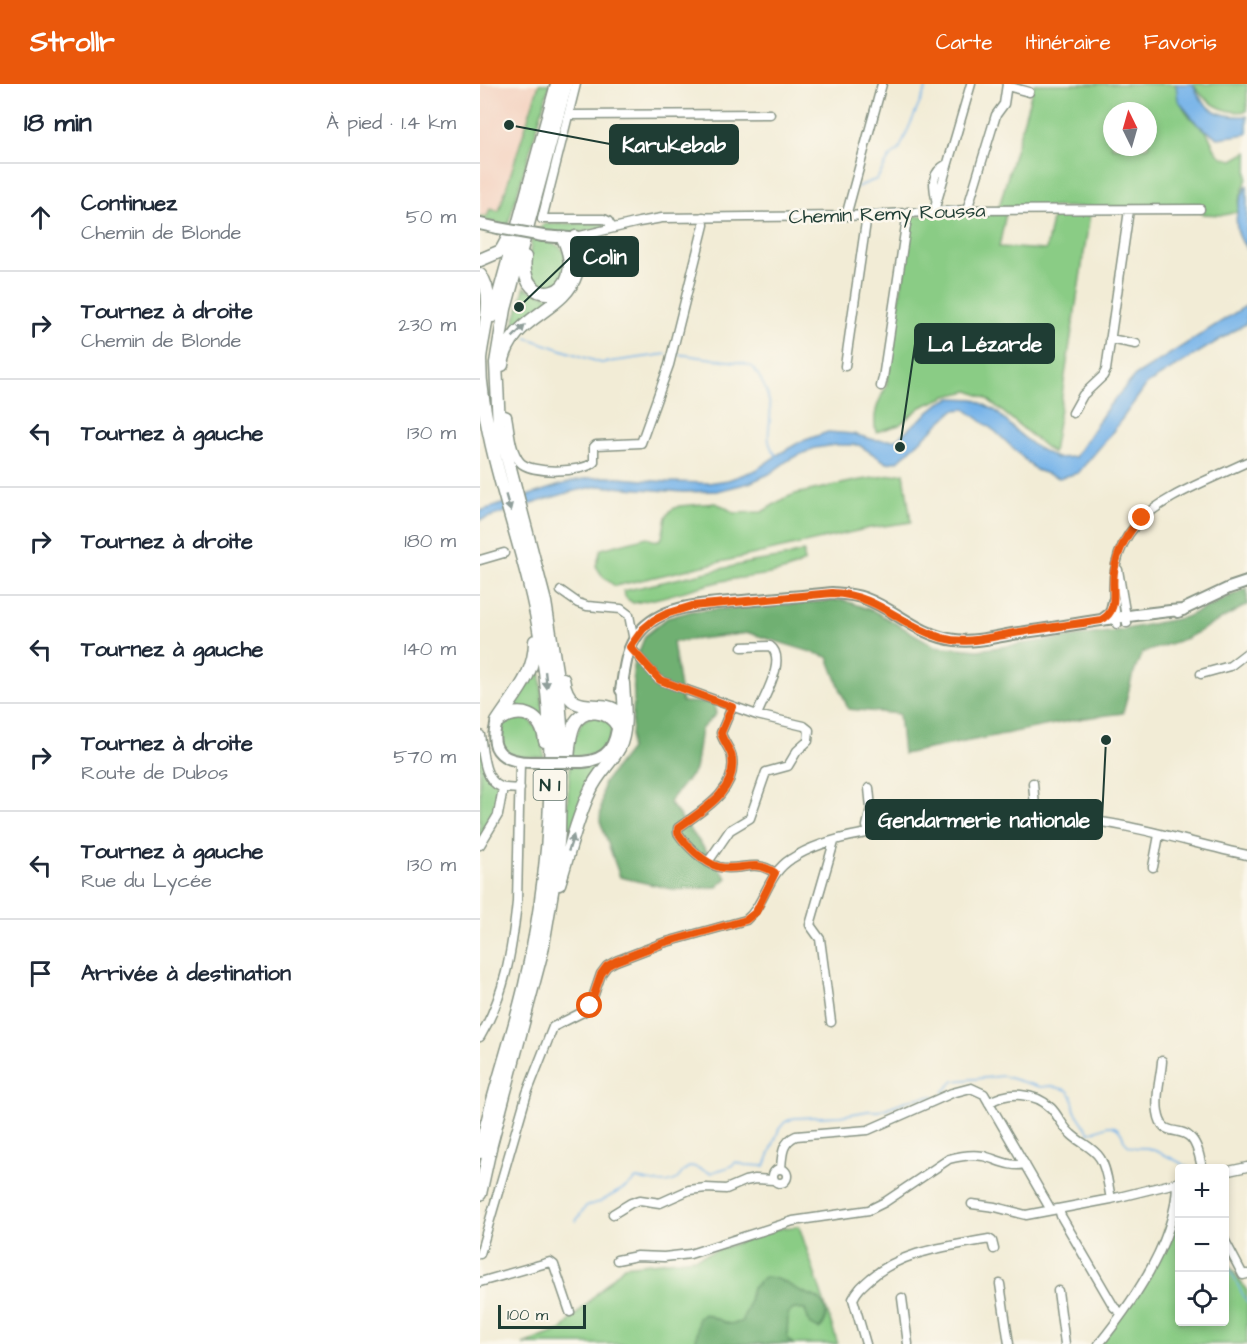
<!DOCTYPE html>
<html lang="fr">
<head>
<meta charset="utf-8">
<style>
	body { margin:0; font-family:"Architects Daughter",sans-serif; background:#f6f6f7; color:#1f2937 }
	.controls { position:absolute; right:18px; bottom:18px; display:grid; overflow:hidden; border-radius:6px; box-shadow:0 3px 9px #0003 }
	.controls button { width:54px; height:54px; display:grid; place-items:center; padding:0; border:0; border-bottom:2px solid #e0e1e3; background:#fff; color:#1f2937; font:30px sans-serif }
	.compass { position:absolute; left:623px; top:18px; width:54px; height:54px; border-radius:50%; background:#fff; box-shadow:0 3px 9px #0003; rotate:355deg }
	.scale { position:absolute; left:18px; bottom:15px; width:88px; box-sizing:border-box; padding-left:6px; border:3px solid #1f3d34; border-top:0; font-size:16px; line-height:21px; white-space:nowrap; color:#1f3d34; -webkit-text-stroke:4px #fbf7ec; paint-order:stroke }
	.stop { position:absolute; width:18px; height:18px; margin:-14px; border:4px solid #ea580c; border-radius:50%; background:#fff }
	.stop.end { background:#ea580c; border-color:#fff; box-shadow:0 2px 6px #0008 }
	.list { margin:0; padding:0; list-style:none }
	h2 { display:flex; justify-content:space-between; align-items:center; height:78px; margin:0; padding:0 24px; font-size:26px }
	h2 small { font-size:20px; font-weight:400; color:#747a83 }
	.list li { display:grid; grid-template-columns:39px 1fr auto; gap:18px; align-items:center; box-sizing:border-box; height:108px; padding:0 24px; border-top:2px solid #e0e1e3 }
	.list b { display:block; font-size:22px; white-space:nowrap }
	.list p { margin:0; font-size:20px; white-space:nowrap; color:#747a83 }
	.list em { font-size:20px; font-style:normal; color:#747a83 }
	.icon { flex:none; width:33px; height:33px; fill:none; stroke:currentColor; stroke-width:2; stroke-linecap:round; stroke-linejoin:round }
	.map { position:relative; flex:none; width:767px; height:1260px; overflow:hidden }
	header { display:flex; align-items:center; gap:36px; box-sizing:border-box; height:84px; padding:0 30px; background:#ea580c; color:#fff }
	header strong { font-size:28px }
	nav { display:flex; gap:33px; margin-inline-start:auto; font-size:21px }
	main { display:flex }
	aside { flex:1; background:#fff }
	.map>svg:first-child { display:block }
</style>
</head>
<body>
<header>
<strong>Strollr</strong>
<nav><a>Carte</a><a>Itinéraire</a><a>Favoris</a></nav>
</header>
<main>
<aside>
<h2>18 min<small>À pied · 1.4 km</small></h2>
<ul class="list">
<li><svg class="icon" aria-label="ahead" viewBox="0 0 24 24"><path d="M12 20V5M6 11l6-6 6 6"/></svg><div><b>Continuez</b><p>Chemin de Blonde</p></div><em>50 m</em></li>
<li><svg class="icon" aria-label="right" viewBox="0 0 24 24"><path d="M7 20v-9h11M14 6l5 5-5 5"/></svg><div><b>Tournez à droite</b><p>Chemin de Blonde</p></div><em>230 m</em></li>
<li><svg class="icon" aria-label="left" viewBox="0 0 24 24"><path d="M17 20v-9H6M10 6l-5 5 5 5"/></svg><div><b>Tournez à gauche</b></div><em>130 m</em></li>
<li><svg class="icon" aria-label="right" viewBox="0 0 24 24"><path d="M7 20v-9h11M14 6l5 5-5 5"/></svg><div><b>Tournez à droite</b></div><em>180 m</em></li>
<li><svg class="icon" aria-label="left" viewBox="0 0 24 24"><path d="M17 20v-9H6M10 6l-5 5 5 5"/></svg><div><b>Tournez à gauche</b></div><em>140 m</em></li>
<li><svg class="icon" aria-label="right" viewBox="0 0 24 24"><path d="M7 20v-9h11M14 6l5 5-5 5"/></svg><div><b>Tournez à droite</b><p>Route de Dubos</p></div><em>570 m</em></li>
<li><svg class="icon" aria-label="left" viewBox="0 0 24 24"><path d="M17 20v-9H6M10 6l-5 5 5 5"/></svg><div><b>Tournez à gauche</b><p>Rue du Lycée</p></div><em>130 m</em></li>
<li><svg class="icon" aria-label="arrive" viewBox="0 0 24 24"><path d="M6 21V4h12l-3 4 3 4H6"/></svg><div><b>Arrivée à destination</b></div></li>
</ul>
</aside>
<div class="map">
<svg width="767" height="1260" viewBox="0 0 767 1260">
	<rect width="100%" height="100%" fill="#fbf7ec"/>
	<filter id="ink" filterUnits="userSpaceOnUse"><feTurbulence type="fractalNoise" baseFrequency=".0167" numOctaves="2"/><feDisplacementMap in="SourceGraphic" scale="12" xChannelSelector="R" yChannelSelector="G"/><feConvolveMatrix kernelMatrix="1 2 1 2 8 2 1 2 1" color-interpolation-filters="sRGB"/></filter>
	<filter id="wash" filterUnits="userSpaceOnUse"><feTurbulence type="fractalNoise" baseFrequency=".008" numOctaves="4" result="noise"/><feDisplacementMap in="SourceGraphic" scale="24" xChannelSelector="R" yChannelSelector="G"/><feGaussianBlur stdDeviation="1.35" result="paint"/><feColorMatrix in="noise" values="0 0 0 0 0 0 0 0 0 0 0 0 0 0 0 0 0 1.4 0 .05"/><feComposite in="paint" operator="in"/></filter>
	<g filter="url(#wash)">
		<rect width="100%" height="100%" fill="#f2ecd6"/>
		<path fill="#f4d3c1" d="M0,0H59L19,127L0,140Z"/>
		<path fill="#8acc85" stroke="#54845c" stroke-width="1.5" fill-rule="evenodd" d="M59,0H70L28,141L0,136V132L7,133L10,125L19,127Z
			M554,0H696C698,16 705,30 718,41C722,44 723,43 726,47C736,62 731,72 753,76L767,68V94L759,117L757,128L744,131L722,130V123H519ZM632,27H668V63H632Z
			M713,0H767V27C745,31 724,18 713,0Z
			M526,129L519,163L566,166L573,130H610L573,369L506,314L489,307L467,312L441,323L419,341L396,348C392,331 398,318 406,303L432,132Z
			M120,139H125L124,144L84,151L62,147L61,143L65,140Z
			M52,154C87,161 92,166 79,201L62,205L47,188Z
			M45,202L47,205L74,214L31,249Z
			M424,389L431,438L390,444L135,502L123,493L116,482L121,465L167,453C172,457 178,458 182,454L186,433L191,426L199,422L235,419L243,422L254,429L282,428L303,415L315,410L375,397Z
			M324,467V478C298,494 266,491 238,498C209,505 182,515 153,519L146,514L143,507L272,478L305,473Z
			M58,580L60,581L63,632L50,627L30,625L54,591Z
			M115,631L132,640C132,668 117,673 92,673L94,656L102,637Z
			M48,634L62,651L64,673C47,673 23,677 20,655C19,647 20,642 24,636Z
			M0,651L6,682L18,702L21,721L0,761Z
			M90,682L119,684L84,769Z
			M699,1104L700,1238H744L745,1175L767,1207V1260H619L675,1177Z
			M319,1142L358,1260H43L81,1246L144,1182L215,1174L297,1145Z"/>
		<path fill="#6fb072" stroke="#477653" stroke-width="1.5" d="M767,504V521L707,554L662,569L652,593L643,629L605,634L423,670L419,630L368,625L348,573L269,549L193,558L202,618L234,619L236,630L221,645L215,686L189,718L247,794L237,803L196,806L140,793L120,737L123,700L150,665L154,615L153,583L165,552L187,534L212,527L363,516L394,527L455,562L498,566L636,547L706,533Z
			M284,1193C298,1193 306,1199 318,1206C325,1210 335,1211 340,1216C348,1224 348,1238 339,1245L330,1241L325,1226L314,1225L308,1230L307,1254L313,1260H216L218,1233L225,1230L249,1240L261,1238L267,1225L272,1204Z"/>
		<path fill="#76b3e9" stroke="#4a788e" stroke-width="1.5" d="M696,0H713C723,26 740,34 767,32V50L738,54L718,41L698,16Z
			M767,101V165C750,145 756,122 767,101Z
			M767,221V239L667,300L631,350L598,389L579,394L556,386L516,348L485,325L474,326L418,377L407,379L379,361H356L335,364L310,375L289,390L269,399L237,407L204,408L118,402L90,408L0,436V427L93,397L110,394L127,393L188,398L228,399L248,396L276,386L299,370L320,358L348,348L373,350L395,356H415L460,319L471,314L494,315L516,327L536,347L554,362L576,374L595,373L628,323L655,292Z"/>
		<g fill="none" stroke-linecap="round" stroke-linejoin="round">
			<path stroke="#76b3e9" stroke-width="1.5" d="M377,103L397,95L410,73L419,66L448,0
				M47,254L121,279L187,270
				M197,270L263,279L273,283C281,294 288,309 290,322C293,341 281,355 297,372
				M463,1008L474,997L523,992L560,1003L571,1002L587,1006L592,1012L595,1027L609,1048C619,1048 625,1039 635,1043C643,1046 642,1057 648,1061C654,1066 664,1062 671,1065C679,1068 703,1079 708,1084
				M96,1137L106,1122L120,1118L148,1102L156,1095C168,1096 187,1103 197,1095C203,1090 203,1084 212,1082L231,1089C240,1084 249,1086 256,1078L265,1081L285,1082L299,1045L305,1038L314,1034L360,1032L388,1027H399L431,1015L454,1012
				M744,1174L767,1219"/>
		</g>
	</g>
	<g filter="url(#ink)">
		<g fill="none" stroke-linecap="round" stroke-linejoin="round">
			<g stroke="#889485" stroke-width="11">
				<path id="minor" d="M96,0L62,135H124L128,137L132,144
					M527,2L549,8
					M89,31L290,30
					M456,115C453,99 451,89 467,80
					M487,126L516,31L524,20L527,0
					M454,127L491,0
					M366,132L402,0
					M96,153L159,138L182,134L366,132L487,126L720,125
					M630,255L656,260
					M365,282L387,131
					M401,302L403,294L428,128
					M19,329L27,332C30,347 30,366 40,378C50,390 103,389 114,378V363L116,361L161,359L189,281L224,141L223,133
					M593,329L603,311L623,292L626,286L649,126
					M0,476L24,469
					M638,486L647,539
					M81,507L98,519L107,522L141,525L149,531L154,557
					M637,540C617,432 686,416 767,378
					M150,563L177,594L184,598L277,631L324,642L329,646L328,657L317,667L308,682L286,688L270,734L250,746L228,778
					M262,563L290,562C308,575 283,614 277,631
					M721,590L750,582L767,569
					M252,623L241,649C243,658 251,665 252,674C257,708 221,727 198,744V749C206,761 224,779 239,783C260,788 274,774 295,789
					M0,651C3,667 3,696 21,703C26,705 34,704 40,705
					M553,699L556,735
					M389,749L387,742L391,724L389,704
					M0,761L18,731L23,704
					M673,783L679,751
					M351,938L340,855L330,841L354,758
					M0,953C25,911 32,867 37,818L40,678
					M682,977C681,994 675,1010 678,1028C682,1055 699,1041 711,1054C718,1061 720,1075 722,1084
					M509,1019C527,1007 555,1008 571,1024C578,1031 582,1042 591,1050C600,1059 613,1063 620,1074C627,1085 628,1101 631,1115
					M293 1092a7 7 0 1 1 14 0a7 7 0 1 1-14 0Z
					M301,1085C302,1071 302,1058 316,1052L388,1046L472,1009L491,1004L504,1010L571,1126
					M744,1088L767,1083
					M492,1120L515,1123L546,1131L631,1115L700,1098
					M579,1125L581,1132L634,1223L641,1229
					M133,1130L151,1119L160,1116L180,1119L209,1106L226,1104L246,1105L265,1097L275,1095L294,1096
					M744,1155L763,1191L767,1190
					M0,1170L47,1009L73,943L105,927L110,922L121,890L127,882L136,877L183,859L266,836C286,819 287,790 311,775C358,744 438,744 493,739C524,737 557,731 588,734C646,738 710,759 767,771
					M137,1176L157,1172L184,1173L210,1170L313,1137L389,1126L405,1118L469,1075C480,1072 491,1070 503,1072C516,1075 531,1084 545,1080
					M0,1198L70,1178L74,1181L90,1228
					M520,1200L529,1260
					M578,1207L585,1260
					M422,1214L428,1260
					M386,1260L373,1215C377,1206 383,1201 391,1194C424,1166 467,1163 509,1155L512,1157L514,1165
					M619,1260C653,1218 697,1154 697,1099"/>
			</g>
			<g stroke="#889485" stroke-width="14">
				<path id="major" d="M0,140L18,144
					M63,152L90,154
					M698,528L749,504L767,498
					M622,536L631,529L634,517
					M141,606C145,586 145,567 158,550C183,517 237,520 274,516C300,514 326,512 352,509C363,510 373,510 384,514C417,526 437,551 475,556C497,559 517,552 539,549C593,541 648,530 703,526
					M17,638C7,669 26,678 52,678
					M102,678C129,676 136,661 138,637"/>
			</g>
			<g stroke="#889485" stroke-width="15">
				<path id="highway" d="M45,173C38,229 112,217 83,154
					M0,176L21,167L28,154
					M0,191C17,211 2,250 0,275C0,288 1,302 3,315C15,398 49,476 61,558C79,673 71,788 45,901C32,957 12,1011 0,1068
					M13,232L77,0
					M22,281C30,231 84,229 96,190C100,179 98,165 96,153
					M83,595C90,638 121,611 139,629
					M18,637C40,622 62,630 65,657
					M17,638C35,610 55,591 55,557
					M88,676C89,664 89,652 94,641C103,622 129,626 138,643
					M79,800C89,769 96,736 110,707C117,690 131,679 139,664C148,646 144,619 143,599
					M0,1110L11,1060L62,867L75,790L79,748L81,642L78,600L65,518L19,342L16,279L25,225L86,0"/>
			</g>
			<use href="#minor" stroke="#fff" stroke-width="8"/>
			<use href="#major" stroke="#fff" stroke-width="10"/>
			<use href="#highway" stroke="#fff" stroke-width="12"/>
			<g stroke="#889485" stroke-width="14" stroke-linecap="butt">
				<path id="major-bridge" d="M18,144L63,152
					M52,678H102"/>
			</g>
			<use href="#major-bridge" stroke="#fff" stroke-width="10"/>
		</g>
		<defs><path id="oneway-solid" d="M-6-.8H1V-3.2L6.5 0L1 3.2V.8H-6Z" transform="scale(1.5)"/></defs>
		<g fill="#8f9e9a">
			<use href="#oneway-solid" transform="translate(39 247) rotate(-45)"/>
			<use href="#oneway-solid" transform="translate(28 419) rotate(74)"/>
			<use href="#oneway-solid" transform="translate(66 596) rotate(84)"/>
			<use href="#oneway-solid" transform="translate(91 759) rotate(-72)"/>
		</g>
	</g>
	<g fill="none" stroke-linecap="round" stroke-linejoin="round" filter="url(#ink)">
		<path stroke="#ea580c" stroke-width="8" d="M110,922L121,890L127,882L136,877L183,859L266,836L276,828L295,789C274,774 260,788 239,783C224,779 206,761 198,749V744C221,727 257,708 252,674C251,665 243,658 241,649L252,623L180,596L150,563L163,545L174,536L186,530L212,522L352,509C399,511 419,541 462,554C487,561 510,553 534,549C563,544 592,541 621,536C640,527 631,505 634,488C637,468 647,448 662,434"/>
	</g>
	<g text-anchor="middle" stroke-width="5" stroke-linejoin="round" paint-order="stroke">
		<rect fill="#fbf7ec" stroke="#61756b" stroke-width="1.5" x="53.5" y="686" width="33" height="30" rx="4.5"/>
		<g font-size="18" font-weight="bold" fill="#1f3d34">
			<text x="70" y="707">N 1</text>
		</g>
		<g font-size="20" fill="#1f3d34" stroke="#fbf7ec">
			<text transform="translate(407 129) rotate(-2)" y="7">Chemin Remy Roussa</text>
		</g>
	</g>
	<path fill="none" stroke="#1f3d34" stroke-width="2" d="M29 41L130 60M39 223L91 173M420 363L435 260M626 656L622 735"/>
	<g fill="#1f3d34" stroke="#fbf7ec" stroke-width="2">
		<circle cx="29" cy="41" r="6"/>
		<circle cx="39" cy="223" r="6"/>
		<circle cx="420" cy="363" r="6"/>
		<circle cx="626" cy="656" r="6"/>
	</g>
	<g fill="#1f3d34" stroke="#1f3d34" stroke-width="2">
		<rect x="130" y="41" width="128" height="39" rx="6"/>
		<rect x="91" y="153" width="67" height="39" rx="6"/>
		<rect x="435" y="240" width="139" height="39" rx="6"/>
		<rect x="386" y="716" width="236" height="39" rx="6"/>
	</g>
	<g font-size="21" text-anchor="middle" font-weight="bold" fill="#fff">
		<text x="194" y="68">Karukebab</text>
		<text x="125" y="180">Colin</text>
		<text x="505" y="267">La Lézarde</text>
		<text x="504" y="743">Gendarmerie nationale</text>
	</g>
</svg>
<div class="controls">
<button>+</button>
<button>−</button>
<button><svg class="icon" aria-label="locate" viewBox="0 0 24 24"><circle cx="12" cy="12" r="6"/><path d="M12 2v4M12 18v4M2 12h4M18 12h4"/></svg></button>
</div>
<svg class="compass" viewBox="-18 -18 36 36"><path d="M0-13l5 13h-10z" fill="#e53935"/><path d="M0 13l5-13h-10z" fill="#747a83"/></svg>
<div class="scale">100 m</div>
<div class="stop" style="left:110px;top:922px"></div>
<div class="stop end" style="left:662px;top:434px"></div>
</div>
</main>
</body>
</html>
